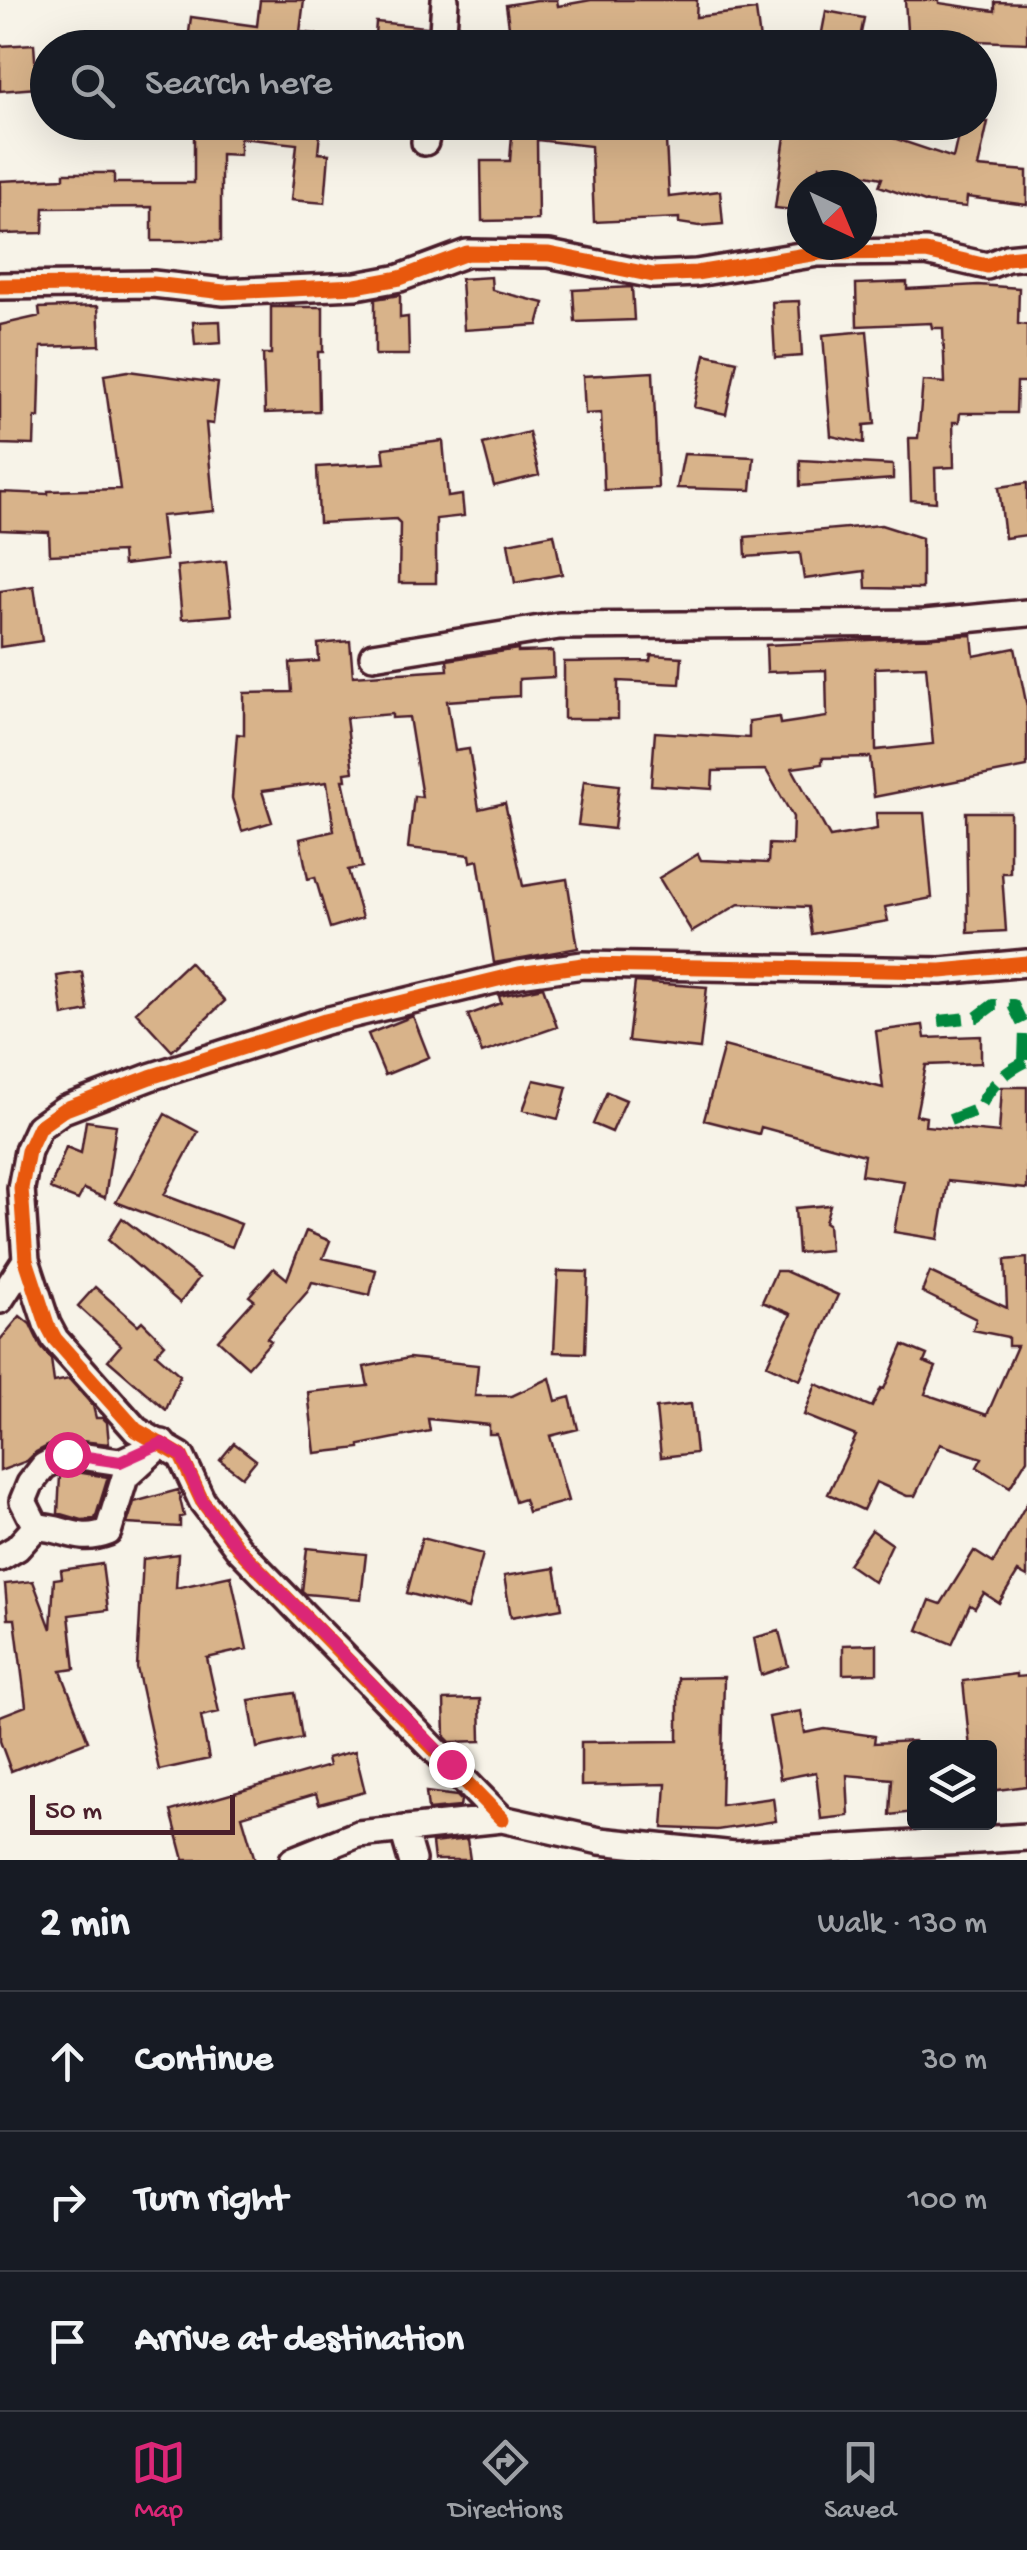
<!DOCTYPE html>
<html lang="en">
<head>
<meta charset="utf-8">
<style>
	body { margin:0; font-family:"Gochi Hand",sans-serif; background:#242831; color:#f1f3f6 }
	.controls { position:absolute; right:30px; bottom:30px; display:grid; overflow:hidden; border-radius:10px; box-shadow:0 10px 40px #0002 }
	.controls button { width:90px; height:90px; display:grid; place-items:center; padding:0; border:0; border-bottom:2px solid #363941; background:#171b24; color:#f1f3f6; font:50px sans-serif }
	.compass { position:absolute; left:787px; top:170px; width:90px; height:90px; border-radius:50%; background:#171b24; box-shadow:0 10px 40px #0002; rotate:136deg }
	.scale { position:absolute; left:30px; bottom:25px; width:205px; box-sizing:border-box; padding-left:10px; border:5px solid #4a1f2b; border-top:0; font-size:28px; line-height:35px; white-space:nowrap; color:#4a1f2b; -webkit-text-stroke:8px #f7f3e8; paint-order:stroke }
	.stop { position:absolute; width:30px; height:30px; margin:-22px; border:8px solid #db2777; border-radius:50%; background:#fff }
	.stop.end { background:#db2777; border-color:#fff; box-shadow:0 2px 10px #0008 }
	.list { margin:0; padding:0; list-style:none }
	h2 { display:flex; justify-content:space-between; align-items:center; height:130px; margin:0; padding:0 40px; font-size:42px }
	h2 small { font-size:32px; font-weight:400; color:#9ea1a6 }
	.list li { display:grid; grid-template-columns:65px 1fr auto; gap:30px; align-items:center; box-sizing:border-box; height:140px; padding:0 40px; border-top:2px solid #363941 }
	.list b { display:block; font-size:38px; white-space:nowrap }
	.list em { font-size:32px; font-style:normal; color:#9ea1a6 }
	.icon { flex:none; width:55px; height:55px; fill:none; stroke:currentColor; stroke-width:2; stroke-linecap:round; stroke-linejoin:round }
	.map { position:relative; flex:none; width:1027px; height:1860px; overflow:hidden }
	.search { position:absolute; background:#171b24; box-shadow:0 10px 40px #0002; left:30px; right:30px; top:30px; height:110px; display:flex; align-items:center; gap:25px; box-sizing:border-box; padding:0 35px; border-radius:55px; color:#9ea1a6; font-size:38px }
	.sheet { height:550px; background:#171b24 }
	nav { display:flex; justify-content:space-around; align-items:center; box-sizing:border-box; height:140px; border-top:2px solid #363941; background:#171b24; font-size:28px; color:#9ea1a6 }
	nav a { display:grid; justify-items:center; gap:5px }
	nav .on { color:#db2777 }
	.map>svg:first-child { display:block }
</style>
</head>
<body>
<div class="map">
<svg width="1027" height="1860" viewBox="0 0 1027 1860">
	<rect width="100%" height="100%" fill="#f7f3e8"/>
	<filter id="ink" filterUnits="userSpaceOnUse"><feTurbulence type="fractalNoise" baseFrequency=".01" numOctaves="2"/><feDisplacementMap in="SourceGraphic" scale="20" xChannelSelector="R" yChannelSelector="G"/><feConvolveMatrix kernelMatrix="1 2 1 2 8 2 1 2 1" color-interpolation-filters="sRGB"/></filter>
	<g filter="url(#ink)">
		<path fill="#d8b38a" stroke="#4a1f2b" stroke-width="2.5" fill-rule="evenodd" d="M260,0H304L300,32L316,34L315,48H187L191,17L257,26Z
			M537,0H557L558,6L591,0H697L696,17L756,10L761,48L630,40L588,48H512L506,5Z
			M905,0H939V3L995,11V2L1027,3V43L977,41L976,48H948L949,43L908,46Z
			M826,11L864,18L858,48H819Z
			M376,22L427,27L425,48H374Z
			M34,44L37,88L0,91V46Z
			M194,122H240V130L241,122H321L318,153L329,154L325,203L291,200L297,144L240,138V155L221,154V241H152V207L44,208L43,233L0,234V181L64,178V173H114V183H194Z
			M513,122H665L669,197L720,191L723,224L699,226L679,223V218L594,222L591,146L537,140L538,220L482,221L481,161H510Z
			M787,122H880L878,133L953,158L961,122H988L978,167L1027,171V205L967,197L966,207L928,203L879,186L882,178L820,166L817,185H802V211L775,208Z
			M491,277L492,290L544,303L538,325L464,330L461,279Z
			M907,282V289L978,285L1019,288L1018,324L1027,325V382H1017L1016,413H960L959,422H953L954,467L935,468L936,502L911,500L909,438H918L923,381L945,383L943,328H932L931,323L857,326L856,284Z
			M632,287L634,320L575,322L573,290Z
			M400,295V318L408,317L409,355H375V299Z
			M799,301L802,356L775,358L772,302Z
			M98,306L100,345L41,347L39,418L35,417L34,445L0,444V325L40,316L39,308Z
			M271,307H323V352H318L319,411L265,413L263,354H271Z
			M220,321L221,343L195,345L193,322Z
			M867,331L875,424L864,425V443L831,436L823,335Z
			M705,354L737,361L726,414L694,407Z
			M128,371L218,383L213,424L206,423L214,511L161,516L166,560L123,565L122,552L50,555L49,532L0,530V492L48,494V491L120,489L104,375Z
			M653,372L658,488L604,490L601,413L585,414L583,376Z
			M529,432L539,475L494,486L483,444Z
			M443,441L448,497L462,495L464,516L436,519V583H399L400,523L396,519L319,523L317,467L385,463L383,448Z
			M684,454L754,457L751,490L677,488Z
			M800,460L893,465V479L800,486Z
			M1027,483V535L1005,538L999,487Z
			M881,525L922,538V589L866,588L865,571L804,579L800,553L746,557L745,537Z
			M554,534L562,574L515,583L508,543Z
			M226,561L232,615L182,619L177,566Z
			M34,586L42,641L0,647V591Z
			M972,635L974,656L1015,648L1027,707V767L874,797L870,757L822,758V764L792,768L830,837L877,829L876,813H924L932,898L885,907L888,921L812,934L808,907L739,904L692,932L659,878L698,854L701,860L768,863L769,844L792,845L793,817L766,770L713,771L712,789L651,785L655,732L749,738V721L779,717L780,724L827,717L826,670L767,672L766,645ZM926,666L933,744L876,750L875,668Z
			M350,641L353,676L448,670L447,660L518,649V652L553,651L554,677L519,679V696L447,701L455,751L469,749L479,809L505,803L523,886L567,879L578,948L494,963L478,860L471,862L470,855L408,848L414,796L422,797L409,717L392,718V714L346,718L353,772L345,773L346,780H343L362,867L348,870L362,918L330,928L315,877L308,879L300,839L334,831L327,782L262,791L272,822L242,831L232,798L237,734L244,735V693L292,692L290,663L319,661L318,644Z
			M651,655L682,657L680,684L618,681V719H564V662L650,661Z
			M584,781L619,785L614,829L578,825Z
			M966,812H1010V873H1002L1006,931L968,933Z
			M189,962L225,1001L172,1051L136,1012Z
			M82,972L88,1011L63,1016L57,976Z
			M635,982L707,987L700,1049L628,1041Z
			M543,987L557,1027L482,1053L468,1015L501,1003L499,996Z
			M413,1016L429,1057L385,1075L368,1034Z
			M923,1025L925,1038L981,1036V1063L926,1065L916,1115L926,1117L925,1126L999,1133L1002,1087H1027V1189L948,1181L938,1239L894,1232L904,1181L861,1175L864,1155L761,1127L759,1134L704,1120L724,1046L883,1088L876,1031Z
			M534,1080L567,1087L558,1119L523,1110Z
			M607,1092L626,1100L612,1132L593,1124Z
			M165,1114L198,1132L164,1195L241,1224L232,1247L116,1202Z
			M86,1121L116,1125L105,1198L84,1189L78,1200L50,1189L66,1147L81,1153Z
			M830,1205L825,1222L828,1224L830,1250L798,1253L795,1208Z
			M122,1218L199,1278L180,1303L108,1240Z
			M306,1231L330,1241L323,1258L376,1270L370,1295L312,1282L308,1291L267,1338L271,1341L248,1367L218,1340L254,1300L249,1296L274,1268L287,1279Z
			M1027,1258V1459L1010,1487L977,1467L982,1458L940,1444L915,1496H907L876,1482L863,1510L828,1494L856,1436L804,1415L816,1384L872,1407L881,1388L884,1389L903,1345L927,1355L924,1362L936,1367L925,1394L987,1415L1017,1346H1008V1337L973,1330L976,1319L922,1292L930,1272L1007,1308L1005,1260Z
			M558,1271L588,1272L585,1353L554,1352Z
			M776,1271H785L838,1295L800,1380L767,1365L791,1314L762,1302Z
			M95,1287L138,1325L142,1321L165,1344L156,1354L180,1375L166,1410L108,1360L121,1345L78,1306Z
			M20,1316L30,1324L41,1347L51,1359L54,1382L69,1379L93,1406L96,1418H103L107,1422L109,1444L61,1439L36,1452L27,1461L0,1471V1340Z
			M409,1358L478,1365L475,1396H512L550,1378L556,1401L570,1397L578,1429L550,1436L568,1501L528,1512L524,1499L515,1502L497,1434H489V1425L428,1419L430,1431L360,1445V1448L315,1453L308,1392L368,1386L364,1367Z
			M691,1404L696,1453L661,1457L656,1408Z
			M234,1443L256,1460L242,1477L220,1460Z
			M70,1471L108,1477L95,1519L82,1520L58,1513L60,1476Z
			M178,1490L184,1516L180,1517V1527L127,1524L134,1502Z
			M1027,1503V1577L1018,1572L999,1603L984,1593L975,1608L970,1605L952,1644L918,1630L930,1600L941,1604L974,1551L993,1563Z
			M872,1530L892,1544L874,1582L848,1564Z
			M422,1538L483,1554L468,1609L407,1593Z
			M307,1548L366,1554L361,1599L306,1594L302,1591Z
			M178,1554L176,1588L231,1576L247,1649L207,1658L219,1712L201,1716L209,1759L159,1770L137,1668L143,1559Z
			M102,1564L108,1610L69,1615L75,1669L61,1671L88,1741L11,1771L0,1741V1716L26,1706L15,1619H8L5,1584L33,1581L51,1629L54,1579L62,1578L61,1570Z
			M555,1568L562,1608L511,1617L504,1576Z
			M779,1631L788,1666L761,1675L754,1638Z
			M877,1644V1673L843,1674V1645Z
			M1016,1674V1677L1027,1676V1786L990,1791V1748H970L963,1681Z
			M724,1677L721,1805L773,1798L776,1821L717,1830L663,1828L666,1784L581,1786V1742L678,1741V1678Z
			M295,1693L302,1738L257,1748L249,1700Z
			M480,1699L481,1741L450,1742L445,1737L444,1700Z
			M801,1711L805,1733L825,1729L875,1736L874,1743L914,1741V1812L890,1815L892,1779L847,1775L849,1816L821,1819L816,1772L780,1779L769,1717Z
			M355,1751L365,1792L319,1804L316,1794L242,1816L255,1860H184L171,1811L329,1766L327,1758Z
			M426,1792L457,1796L461,1800L460,1807L428,1810Z
			M467,1839L470,1860H434L432,1843Z"/>
		<g fill="none" stroke-linecap="round" stroke-linejoin="round">
			<g stroke="#4a1f2b" stroke-width="32">
				<path id="street" d="M442,48L445,0
					M425,142L429,122
					M0,286L153,284L224,292L356,286L400,278L467,253L549,254L653,275L696,273L818,253L926,252L987,266L1007,258L1027,256
					M373,656L559,626L925,623L1027,613
					M0,1300L26,1260
					M36,1527L23,1501L30,1484L44,1466L67,1454L120,1462L149,1449
					M0,1558L17,1548L36,1527C65,1527 77,1544 108,1532L125,1477L162,1443
					M502,1819L239,1549L202,1501L181,1456L136,1430L55,1339L47,1324L26,1260L21,1188L28,1151L39,1127L63,1110L150,1077L325,1021L519,974L583,965L941,971L1027,963
					M403,1829L412,1860
					M293,1860L358,1834L502,1819L600,1841L735,1855L1027,1837"/>
			</g>
			<use href="#street" stroke="#f7f3e8" stroke-width="25"/>
			<path stroke="#00873e" stroke-width="12" stroke-dasharray="25 12" stroke-linecap="butt" d="M939,1021L977,1017L993,1005H1013L1025,1029L1024,1062
				M950,1120L979,1109C990,1086 1004,1072 1027,1061"/>
			<g stroke="#f7f3e8" stroke-width="21">
				<path id="cycleway" d="M0,286L153,284L224,292L356,286L400,278L467,253L549,254L653,275L696,273L818,253L926,252L987,266L1007,258L1027,256
					M502,1819L239,1549L202,1501L181,1456L136,1430L55,1339L47,1324L26,1260L21,1188L28,1151L39,1127L63,1110L150,1077L325,1021L519,974L583,965L941,971L1027,963"/>
			</g>
			<use href="#cycleway" stroke="#e8590c" stroke-width="15"/>
		</g>
	</g>
	<g fill="none" stroke-linecap="round" stroke-linejoin="round" filter="url(#ink)">
		<path stroke="#db2777" stroke-width="12" d="M67,1454L120,1462L162,1443L182,1456L202,1501L239,1549L451,1764"/>
	</g>
</svg>
<div class="controls">
<button><svg class="icon" aria-label="layers" viewBox="0 0 24 24"><path d="M12 4l9 5-9 5-9-5zM3 14l9 5 9-5"/></svg></button>
</div>
<svg class="compass" viewBox="-18 -18 36 36"><path d="M0-13l5 13h-10z" fill="#e53935"/><path d="M0 13l5-13h-10z" fill="#9ea1a6"/></svg>
<div class="scale">50 m</div>
<div class="stop" style="left:67px;top:1454px"></div>
<div class="stop end" style="left:451px;top:1764px"></div>
<div class="search"><svg class="icon" aria-label="search" viewBox="0 0 24 24"><circle cx="10" cy="10" r="6"/><path d="M15 15l6 6"/></svg>Search here</div>
</div>
<section class="sheet">
<h2>2 min<small>Walk · 130 m</small></h2>
<ul class="list">
<li><svg class="icon" aria-label="ahead" viewBox="0 0 24 24"><path d="M12 20V5M6 11l6-6 6 6"/></svg><div><b>Continue</b></div><em>30 m</em></li>
<li><svg class="icon" aria-label="right" viewBox="0 0 24 24"><path d="M7 20v-9h11M14 6l5 5-5 5"/></svg><div><b>Turn right</b></div><em>100 m</em></li>
<li><svg class="icon" aria-label="arrive" viewBox="0 0 24 24"><path d="M6 21V4h12l-3 4 3 4H6"/></svg><div><b>Arrive at destination</b></div></li>
</ul>
</section>
<nav>
<a class="on"><svg class="icon" aria-label="map" viewBox="0 0 24 24"><path d="M3 6l6-2 6 2 6-2v14l-6 2-6-2-6 2zM9 4v14M15 6v14"/></svg>Map</a>
<a><svg class="icon" aria-label="directions" viewBox="0 0 24 24"><path d="M12 3l9 9-9 9-9-9zM9 14v-3h6M13 9l2 2-2 2"/></svg>Directions</a>
<a><svg class="icon" aria-label="saved" viewBox="0 0 24 24"><path d="M7 4h10v16l-5-4-5 4z"/></svg>Saved</a>
</nav>
</body>
</html>
